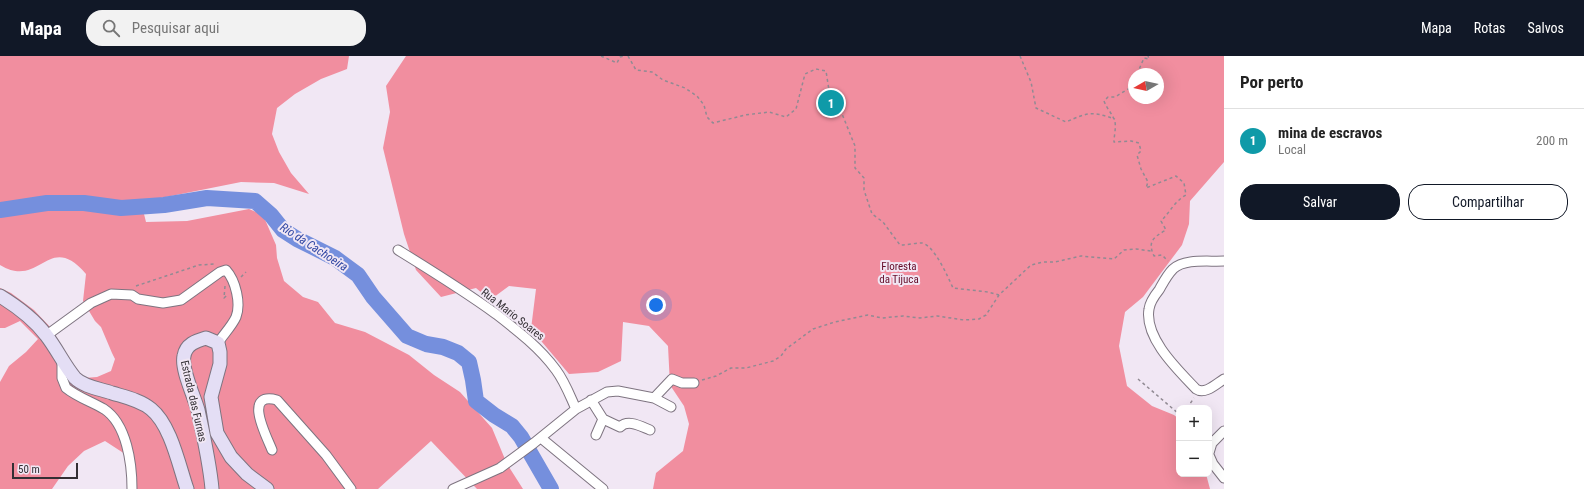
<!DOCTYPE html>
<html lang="pt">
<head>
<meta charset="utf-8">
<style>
	body { margin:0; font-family:"Roboto Condensed",sans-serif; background:#f2f2f2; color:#222 }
	.controls { position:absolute; right:12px; bottom:12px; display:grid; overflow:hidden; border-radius:8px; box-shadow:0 4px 16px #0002 }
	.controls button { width:36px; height:36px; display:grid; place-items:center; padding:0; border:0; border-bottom:1px solid #e0e0e0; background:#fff; color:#222; font:20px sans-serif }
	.compass { position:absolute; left:1128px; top:12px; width:36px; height:36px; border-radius:50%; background:#fff; box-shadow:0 4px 16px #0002; rotate:261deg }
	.scale { position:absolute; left:12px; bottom:10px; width:66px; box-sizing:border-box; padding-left:4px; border:2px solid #332f34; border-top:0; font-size:11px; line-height:14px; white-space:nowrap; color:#332f34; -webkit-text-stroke:3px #f1e7f4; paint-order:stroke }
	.you { position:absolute; left:656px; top:249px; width:14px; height:14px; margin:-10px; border:3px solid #fff; border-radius:50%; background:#1a73e8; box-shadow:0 0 0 6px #1a73e833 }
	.badge { display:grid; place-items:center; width:26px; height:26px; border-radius:50%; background:#111827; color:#fff; font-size:13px; font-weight:700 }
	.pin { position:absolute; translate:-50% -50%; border:2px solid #fff; box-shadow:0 1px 4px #0006 }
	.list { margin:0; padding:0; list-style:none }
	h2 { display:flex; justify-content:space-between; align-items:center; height:52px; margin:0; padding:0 16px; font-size:17px }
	h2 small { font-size:13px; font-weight:400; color:#767676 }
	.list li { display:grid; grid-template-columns:26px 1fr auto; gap:12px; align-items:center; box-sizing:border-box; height:64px; padding:0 16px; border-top:1px solid #e0e0e0 }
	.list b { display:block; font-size:15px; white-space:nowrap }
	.list p { margin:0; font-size:13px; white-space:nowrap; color:#767676 }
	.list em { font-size:13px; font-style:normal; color:#767676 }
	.actions { display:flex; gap:8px; padding:12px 16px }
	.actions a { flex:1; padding:9px 0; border:1px solid #111827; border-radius:16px; text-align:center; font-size:14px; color:#111827 }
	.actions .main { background:#111827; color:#fff }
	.icon { flex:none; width:22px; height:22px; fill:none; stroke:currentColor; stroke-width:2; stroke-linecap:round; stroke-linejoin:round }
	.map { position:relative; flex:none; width:1224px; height:433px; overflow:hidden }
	header { display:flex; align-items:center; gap:24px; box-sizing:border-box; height:56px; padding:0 20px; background:#111827; color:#fff }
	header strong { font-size:19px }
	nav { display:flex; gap:22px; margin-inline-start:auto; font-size:14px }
	.search { width:280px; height:36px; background:#f2f2f2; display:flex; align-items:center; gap:10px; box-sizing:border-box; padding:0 14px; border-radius:16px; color:#767676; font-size:15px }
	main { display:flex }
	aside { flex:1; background:#fff }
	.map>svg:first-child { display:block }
</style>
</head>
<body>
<header>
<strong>Mapa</strong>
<div class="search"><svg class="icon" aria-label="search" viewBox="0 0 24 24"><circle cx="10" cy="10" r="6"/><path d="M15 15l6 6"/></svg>Pesquisar aqui</div>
<nav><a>Mapa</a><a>Rotas</a><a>Salvos</a></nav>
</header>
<main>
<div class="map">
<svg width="1224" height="433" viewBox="0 0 1224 433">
	<rect width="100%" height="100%" fill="#f1e7f4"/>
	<path fill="#f18e9f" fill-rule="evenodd" d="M0,0H349L347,13L321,23L295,38L277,52L272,78L279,96L291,117L309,138L274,127L241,126L141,146L146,166L187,165L249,153L263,159L276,189L277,202L284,225L303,241L318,246L335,267L365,276L409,299L434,319L460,336L492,372L507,408L523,433H477L431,385L378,433H129L125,398L105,385L84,395L68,410L52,433H0V326L9,310L26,296L38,283L20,265L5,272H0V232L11,237L34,254L51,272L73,312L84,322L97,321L111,315L115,303L112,297L101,271L95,265L83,245L86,218C48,174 41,234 0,209Z
		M406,0H1224V106L1190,145L1189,168L1182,189L1143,241L1125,256L1119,290L1127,330L1152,350L1174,359L1179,363V418H1206L1210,433H653L656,417L683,395L689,368L684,350L670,329L668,290L649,270L623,266L621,305L598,316L569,318L531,273L536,233L509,230L490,244L476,232L441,241L416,214L404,178L383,92L390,56L386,30ZM1134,18H1158V42H1134Z"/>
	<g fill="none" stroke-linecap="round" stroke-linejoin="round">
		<path stroke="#758fdd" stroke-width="16" d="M0,154L47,147H84L121,152L164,149L207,142L255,145L271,159L283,174L297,183L335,202L358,219L373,241L407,280L426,288L443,291L458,297L469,306L473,324L476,345L494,359L512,370L521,381L551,433"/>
		<g stroke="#7e7480" stroke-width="11">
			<path id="minor" d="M398,194C432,215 463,234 496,258C518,275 540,292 556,314C565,326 570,340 576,353
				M1224,205C1209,206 1185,202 1173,213C1167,219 1163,227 1159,234C1155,239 1150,246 1149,253C1144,282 1178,314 1196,333C1205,339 1216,328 1224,323
				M47,279L91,247L111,238L132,239L138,243L163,247L181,244L220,216L226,214C236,225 241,248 236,261C232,270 223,279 218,287
				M62,304V322L66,332C77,341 92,346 104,353C127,368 132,408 132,433
				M654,342L672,323L682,327H694
				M591,344L603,363L596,379
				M603,363L620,371C628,363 640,370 650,374
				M541,382L603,433
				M272,394C267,381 242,335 277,344L326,399L351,433
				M1209,397L1212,387L1224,375
				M1209,399L1213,408L1224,422
				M453,433L500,412L534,387L576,353L607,336L618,335L654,342L671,351"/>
		</g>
		<g stroke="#7e7480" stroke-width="15">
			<path id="secondary" d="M0,240C18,251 34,263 46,279C57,293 64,309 75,322C84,331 101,333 112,337C125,341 140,344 151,353C171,369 179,410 187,433
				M212,433C210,409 203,377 198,354C194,340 181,313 184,300C186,288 196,285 206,282L218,287L220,296V308L211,341L217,377L231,401L247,418L267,433"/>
		</g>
		<path stroke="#918a93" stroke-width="1.5" stroke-dasharray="3 3" stroke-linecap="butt" d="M601,0L617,7L620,1L624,0
			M628,0L636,14L652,16L663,24L685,32L697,40L704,49L707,61L713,67L745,59L769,56L786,61L796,53L805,18L816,13L826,15L831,47L840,53L855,90V112L864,122V134L872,158L883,166L900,189C907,189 915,187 922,187C934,189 948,221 953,232L988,236L999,239
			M1020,0L1031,26L1036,52L1066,66C1089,56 1091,55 1115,63
			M1137,18L1144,2L1149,3L1148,0
			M1134,28L1133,30L1115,41H1108L1104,45C1107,53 1111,56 1114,63C1117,69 1114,79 1114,86L1131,85L1139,87L1141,95L1137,99L1141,113L1148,126L1146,132L1176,120L1184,127L1186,139C1175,145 1170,156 1161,165L1166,174C1154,181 1147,185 1154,200L1162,199L1168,205
			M241,221L246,216
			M136,230L199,209L214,208
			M225,230L224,242L228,238
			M1138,323L1179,358
			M702,324L716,320L731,312H746L773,305L781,300L786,293L813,273L835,266L868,259L882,262L903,260L920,262L937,260L964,264L979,263L986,259L999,239L1031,209L1043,206H1055L1081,200L1114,203L1124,194L1136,193L1151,195
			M1187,352L1194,342"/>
		<use href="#minor" stroke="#fff" stroke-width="9"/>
		<use href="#secondary" stroke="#e4def5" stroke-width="13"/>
	</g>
	<g text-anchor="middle" stroke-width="4" stroke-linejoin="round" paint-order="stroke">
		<g font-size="11" fill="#650c29" stroke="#f1e7f4">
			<text x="899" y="214">Floresta<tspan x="899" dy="13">da Tijuca</tspan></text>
		</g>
		<g font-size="11" fill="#332f34" stroke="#f1e7f4">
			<text transform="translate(513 258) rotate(38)" y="4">Rua Mario Soares</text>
			<text transform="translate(194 345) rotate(77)" y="4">Estrada das Furnas</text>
		</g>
		<g font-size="12" font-style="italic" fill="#3248a4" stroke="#f1e7f4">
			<text transform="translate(314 191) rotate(33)" y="4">Rio da Cachoeira</text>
		</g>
	</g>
</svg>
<div class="controls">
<button>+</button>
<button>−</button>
</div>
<svg class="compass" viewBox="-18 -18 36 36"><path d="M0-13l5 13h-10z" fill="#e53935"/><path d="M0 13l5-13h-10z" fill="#767676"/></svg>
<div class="scale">50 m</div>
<div class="you"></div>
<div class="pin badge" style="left:831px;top:47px;background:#0f9aa8">1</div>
</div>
<aside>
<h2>Por perto<small></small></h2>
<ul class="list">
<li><span class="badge" style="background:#0f9aa8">1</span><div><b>mina de escravos</b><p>Local</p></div><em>200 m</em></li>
</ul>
<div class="actions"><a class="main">Salvar</a><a>Compartilhar</a></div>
</aside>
</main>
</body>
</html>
